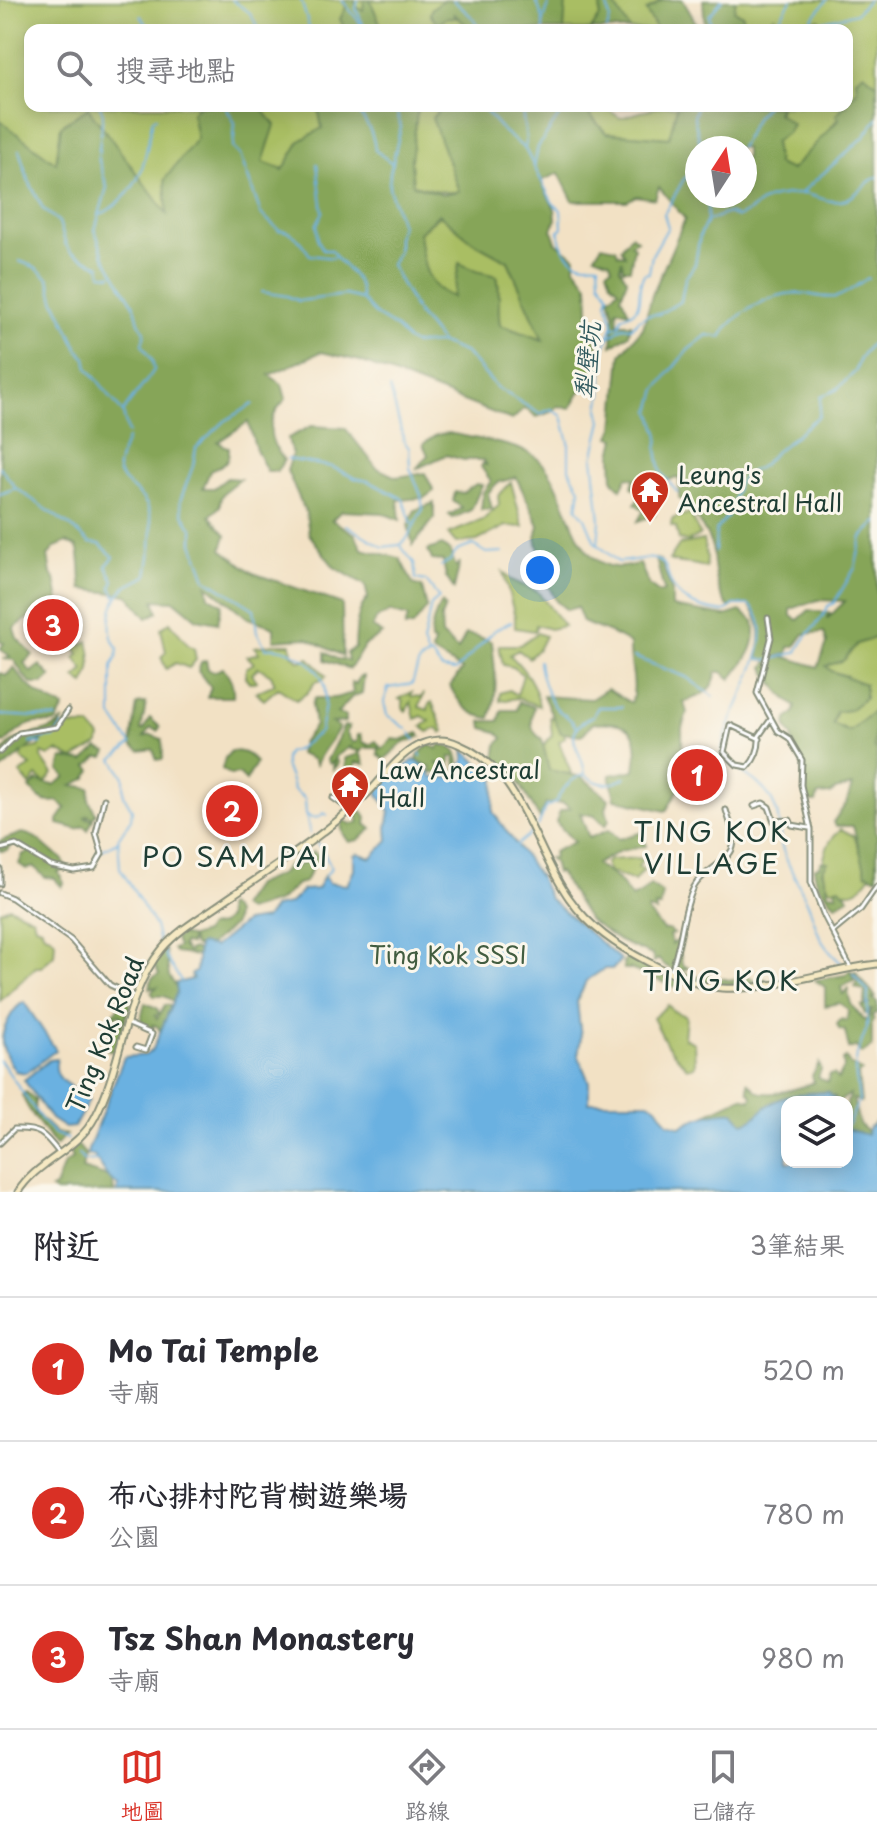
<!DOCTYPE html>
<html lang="zh-TW">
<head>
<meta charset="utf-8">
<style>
	body { margin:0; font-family:"Playpen Sans","LXGW WenKai TC",sans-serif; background:#f7f7f7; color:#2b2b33 }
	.controls { position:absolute; right:24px; bottom:24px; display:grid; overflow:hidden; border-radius:16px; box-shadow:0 4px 20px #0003 }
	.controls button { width:72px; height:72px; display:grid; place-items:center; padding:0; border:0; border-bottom:2px solid #e1e1e2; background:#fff; color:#2b2b33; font:40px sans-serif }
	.compass { position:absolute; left:685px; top:136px; width:72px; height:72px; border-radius:50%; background:#fff; box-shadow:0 4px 20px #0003; rotate:12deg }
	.you { position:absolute; left:540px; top:570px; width:28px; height:28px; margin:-20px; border:6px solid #fff; border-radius:50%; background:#1a73e8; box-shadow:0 0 0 12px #1a73e833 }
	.badge { display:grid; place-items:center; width:52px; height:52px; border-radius:50%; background:#d93025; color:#fff; font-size:26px; font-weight:700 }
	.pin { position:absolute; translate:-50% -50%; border:4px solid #fff; box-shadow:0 2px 8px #0006 }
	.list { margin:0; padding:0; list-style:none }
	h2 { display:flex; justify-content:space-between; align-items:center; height:104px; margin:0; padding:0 32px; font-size:34px }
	h2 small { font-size:26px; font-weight:400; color:#7c7c81 }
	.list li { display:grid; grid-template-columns:52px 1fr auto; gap:24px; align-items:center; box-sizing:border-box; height:144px; padding:0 32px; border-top:2px solid #e1e1e2 }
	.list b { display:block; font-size:30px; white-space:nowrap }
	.list p { margin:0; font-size:26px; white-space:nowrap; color:#7c7c81 }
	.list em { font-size:26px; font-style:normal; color:#7c7c81 }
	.icon { flex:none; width:44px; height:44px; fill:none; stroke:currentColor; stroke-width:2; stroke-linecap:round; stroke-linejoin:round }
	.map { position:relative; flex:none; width:877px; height:1192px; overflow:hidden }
	.search { position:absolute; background:#fff; box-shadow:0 4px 20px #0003; left:24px; right:24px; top:24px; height:88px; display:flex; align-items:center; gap:20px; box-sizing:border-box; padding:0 28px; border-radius:16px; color:#7c7c81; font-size:30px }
	.sheet { height:536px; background:#fff }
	nav { display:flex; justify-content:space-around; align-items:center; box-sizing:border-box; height:112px; border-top:2px solid #e1e1e2; background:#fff; font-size:22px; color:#7c7c81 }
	nav a { display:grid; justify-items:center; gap:4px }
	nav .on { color:#d93025 }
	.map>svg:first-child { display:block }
</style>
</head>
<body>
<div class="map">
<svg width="877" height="1192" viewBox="0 0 877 1192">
	<rect width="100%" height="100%" fill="#fbf7ec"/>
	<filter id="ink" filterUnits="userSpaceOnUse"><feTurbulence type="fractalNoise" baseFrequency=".0125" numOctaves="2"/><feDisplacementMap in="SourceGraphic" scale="16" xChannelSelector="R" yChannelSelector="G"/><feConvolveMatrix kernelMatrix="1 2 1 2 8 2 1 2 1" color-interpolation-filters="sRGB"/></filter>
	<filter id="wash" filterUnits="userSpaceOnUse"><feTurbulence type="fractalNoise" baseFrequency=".006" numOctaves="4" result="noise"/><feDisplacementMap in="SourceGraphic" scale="32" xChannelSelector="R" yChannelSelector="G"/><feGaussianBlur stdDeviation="1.8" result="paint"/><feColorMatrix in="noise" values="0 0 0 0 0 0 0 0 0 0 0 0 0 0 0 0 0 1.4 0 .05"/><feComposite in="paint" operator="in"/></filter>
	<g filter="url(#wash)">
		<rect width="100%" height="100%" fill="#f2e1c4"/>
		<path fill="#a9be63" stroke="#647e4c" stroke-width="2" d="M0,0H601V16L596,30H30V106H442L433,117L459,192C441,194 428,187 411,185C362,179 308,180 263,162L166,213L57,164L0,121Z
			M614,0H662L646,11L657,30H629L615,6Z
			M736,0H877V84L857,90L847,103V30H828L819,19L806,21L805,30H788L774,16L765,30H730L729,22Z
			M582,106H603L620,118L662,106H678L670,138L606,133Z
			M780,106H844C836,127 808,154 791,170L777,165L774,141Z
			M440,215L473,242L508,261L544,340L500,325C495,308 501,293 497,276L455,298C424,288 420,262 419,233Z
			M511,482L523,527L506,526L477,541L456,543L448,534L483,520L499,505L498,496Z
			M690,513L700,535L687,542L679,540L676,527L671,526L672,519Z
			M703,540L707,558L706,568C693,562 681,565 669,560L679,545Z
			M503,572L511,580L538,592L564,626L550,629L536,625L535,631L515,628V617Z
			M170,622L189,646L194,648L196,660L189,668L176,663L166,669L161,657L166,652L161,629Z
			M537,633L545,636L539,648L529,658L518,650L510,655C525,670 536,684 539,706L517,698L500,701V693L509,690L517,695L523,675L512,667L503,665L499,645H520Z
			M877,637V750L833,724L847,676L831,671L826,666L845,659L857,644Z
			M88,641C92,656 93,671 84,684L75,678L84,670L75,658L79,654L75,648Z
			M274,644H291L292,654L300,661L309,658L326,676L322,681H316L307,693L296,700L278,688L264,700L256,692L275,684L271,675L258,667L252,674L257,681L250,683L246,678V668L254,663L247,656L259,653L255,647Z
			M412,692L411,696L422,697L424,693L419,707L428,710L429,704L432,702L444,731L441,733L438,728L428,732L422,726L430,721L422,716L415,719L411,702L406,711L403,708V701L399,699Z
			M550,717L557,718L565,737L559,742L571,773L553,777L536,764L540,750L552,735Z
			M69,721L72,726H90L100,737L99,744L73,759L58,751L49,756L42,753L41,757L53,774L45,783L37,776L30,785L20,773L31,766L21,759L24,750L39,747L44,737L62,730Z
			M841,829L854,836L871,875C858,895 851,895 829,888C819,867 823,844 841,829Z
			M639,858L642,860L638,867L644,870L634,881L609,872L605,864L609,860Z
			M9,907L33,918L35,926L41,928L44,934L51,936L55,941L54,955L41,967H36L0,1001V911Z
			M668,1005L673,1011L686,1016L684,1038L694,1043L695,1066L687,1068L667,1045L653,1018Z"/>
		<path fill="#86a559" stroke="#527146" stroke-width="2" fill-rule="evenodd" d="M342,0H354L358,8L363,10L364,0H370L383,30H345L340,19L346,7Z
			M444,0H566L564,30H472L453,13L456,18L448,17L437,24L430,14L432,8Z
			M601,0H614L615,6L630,30H591L600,16Z
			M663,0H683L700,30H657L646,11Z
			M703,0H736L734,11L743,15L742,20L731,21V30H705Z
			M864,73L877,84V637L857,644L843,661L826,666L831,671L865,684V698L850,710L836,712L833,724L849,732L873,712L875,729L874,748L877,750L875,832L877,835V878L866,873L853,826H836L833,822L846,804L852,786L835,790L831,794L818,795L816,802H806C803,790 803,780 802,768C802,757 792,748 792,736L786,727L787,719L794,714L796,707C781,695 772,684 764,667L769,660L758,659C761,639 763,621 749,605H734L730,608C717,595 714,570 713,553C712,539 690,505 679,498V478L654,482C645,495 654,502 655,515L638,521L644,510L635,504L641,495L632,487L634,478L627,477L621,489L613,481L612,455L616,438L610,437L614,428L621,354L643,328L652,295L685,219L659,187L655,199L636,196L627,201H573L559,173L541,181L555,209L556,219L552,230L556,242L575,257V267L588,284L590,333L597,342L600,362L604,361L598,388L590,385L582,388L571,408L558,406L552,412L537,417L525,408L512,420L360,361L321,352L269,375L282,384L286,399C266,418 266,439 284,460L277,471H267L256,450L248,422L218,442L229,448C230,463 222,465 210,471L203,488H214L227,478L240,479C230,487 219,492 220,506L210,516L226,535L222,549L253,573L342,604L343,656L307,638L274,640V627L248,618L207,585L209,596L222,604L218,623L197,619L175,601L154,600L158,612L147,618L128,595L82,589C79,575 82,561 77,547L67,542L55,547L48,556L51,574L55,579L62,619L50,621L41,610L14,628L17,638L33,655L24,663L31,672L40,665L51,677L43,684H32L25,677L14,660L4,659L10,656L0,649L4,643L0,642V121L56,163L61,126L88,108L167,214L165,179L197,138L192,113L198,106H231L234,108L260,106L275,125L263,162L283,170L300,141L322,128L319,112L315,106H418L411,160L413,185L443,194L459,191L432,118L442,106H582L606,133L669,138L677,106H780L777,113L792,124L788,132L774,142L777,164L791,170L839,119L836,115L844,106H847V102L857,90L856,79ZM697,148H745V196H697ZM439,214L473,242L508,261L543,340L500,325C497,308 501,292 497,276L476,271L459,263L453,297C425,288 422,259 419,233ZM818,600L845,601L827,619L830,613L809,610L798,620L791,616V609ZM824,632L827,643L818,667L786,657L775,658L788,653L789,647L795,646L804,634Z
			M631,235L637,240L630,244L634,247L630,269H623L622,260L620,268L627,280L621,296L629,312L617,309L618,324H631L629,334L612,346L614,314L609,298L619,289L611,282L607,270L612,267L610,261L595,255L602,245L616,248L618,254L625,255L621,248Z
			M311,426L345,428L377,468L396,477L425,473L434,491L424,498L398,500L400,520L382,513L341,511L332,520L355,534L362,549L400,558L413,584L422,587L427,608L413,626L405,627L408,617L390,612L377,618L372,627L382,634L364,646L350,669L325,660V652L337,659L348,661L347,653L355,647C356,630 356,610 368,598L365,585L334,567L309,534L306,513L287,471L292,455L288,438Z
			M449,433C471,438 516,444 534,456C571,480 566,560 615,567C623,568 633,565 640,564L649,585L659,593L664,591L656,559L660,560L672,591V607L725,616L740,611L754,621C759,646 746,660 731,679L722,672H716C715,691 700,696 684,702L687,713L682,728L683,782L666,811L615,799L610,775L635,770C641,732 633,720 593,723L582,735L561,733L543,696L591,699L607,689L631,703C638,684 629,665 630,644C615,633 600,630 583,622L577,607L567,610L556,601L547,583L536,538L539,525L516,477L497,483L488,493L492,509L481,510L483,492L491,481L481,467L483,463L487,466L484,460H464L446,455L416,469L428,455L423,444L436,435Z
			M476,484L482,485L471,510L453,518L449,515L462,508L453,501L455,492L463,493Z
			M434,503V519L413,545L408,525L415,510Z
			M442,545L450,551L456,567L460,562L454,589L446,577L443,561L432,560L428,550Z
			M442,603L445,607L441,617L442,635L458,650L466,634L477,636L492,642C495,669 499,692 490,718C470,716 459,704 450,686L462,670L432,652L434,642L431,641C430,627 434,615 442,603Z
			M206,660L208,669L213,672L223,668C231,679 234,684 233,697H207L211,688L198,671L201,662Z
			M14,667C25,686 44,700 64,707L57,722C49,725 44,722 36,723C24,724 14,735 5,743L0,741V673L7,675Z
			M364,676L362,693L352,697L337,713L346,716L345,722L332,723L339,727C333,741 321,750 316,765L312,759L299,754L302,743L315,725L312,705L315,698H335L353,693L351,682L356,684L359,677Z
			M519,702L534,707C531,720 529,731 542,739L549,770L582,777L609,799L606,809L609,820L605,826L595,816L580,813L589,838L609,830L619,839L643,832L646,846L620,851L596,864L617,879L632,898L642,893L650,885L663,894L660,907L655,906L656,912L649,909L647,911L663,930H669L674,934L669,935L672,944L683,938L680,952L682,964L688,968C677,974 666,968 658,959L654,962L652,955L621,942L589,920L559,872L556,873L553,861H550L549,858H554L553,852L574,842L556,822L560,811L570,808L563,803L546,804L540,819L518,781L495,760L497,745L503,738L497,732L483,728L482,721H499L502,710H517Z
			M146,703L141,730H144L150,718L160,727L158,731L151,728L144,737L151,735L162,739L163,759L157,760L153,749L140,751L131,745L137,704Z
			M64,720L54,734L31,746L0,771C0,726 44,741 64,720Z
			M344,726L349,727L346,733L352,742H357L358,734H361L363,742L369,745L376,741L382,749L392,739L401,740L419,733L421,736L402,744L384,760L378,754L379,748H364L360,753L365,764L356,762L355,768L366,773L346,771L345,758L356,755L359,751L350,749L351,746L335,757L339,763L333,769L334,761L330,764L327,760Z
			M429,744L437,749L441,744C455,747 460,754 459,768L456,770L455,757H450V767L436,763L457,774L431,773L430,767L417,760L419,754Z
			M98,748L107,752L104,757H98L88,766L92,770L86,779L72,785L90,788L89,800L96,814L93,818L88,815L85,817L93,820L88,830L84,826L77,829L58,824V820L66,808L58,801C44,804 39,799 30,788L37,781L54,785L66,777L59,770L62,758L84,761Z
			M231,751C242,751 249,753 256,763L246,781L239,774L231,775L222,769L225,758Z
			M362,811L367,818L366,824L372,829L358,840L349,842C344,836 339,828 343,820L351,824L359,823L357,814Z
			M22,833C39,837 38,840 50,850C59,857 65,857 65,870L58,872L64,883L62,887L54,878L45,877L34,867L26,869L19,864L23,854L31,852L13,843L7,850L0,851V841Z
			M313,851L318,856L305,882L297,884L279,901L247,911L240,907L255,885L281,874L288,865L294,868L305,862Z
			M822,861L828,862L822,870L829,893L837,894L836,888L840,887L849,898L836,905C824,892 816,888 814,868L819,866Z
			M228,905L235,913L234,924L209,946L210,949L199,962L197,956L176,953L173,949L178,947L175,939L182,933L183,936L190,937V945L183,943L182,946L187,952L192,949L198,951L199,948L193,945L191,937L204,933L208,927L220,925L227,918L226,908Z
			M165,949L169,976L179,991L175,1002L164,996H154L151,992L157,987L149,988L152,978L159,974L153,963Z
			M627,957L638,961L651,972L677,981L678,988L630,969H624L623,963Z
			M850,970L854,981L841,987L843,994L848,989C849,1008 856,1010 867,1022L869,1014L873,1010H869L868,1014H865L861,1006L869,1004L864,1002L865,991L855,987L857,982L853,972H856C860,982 871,987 875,997L872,999L877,1002V1013L872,1016L874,1020L872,1022V1047L862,1054L856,1047L849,1049L845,1031L839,1029L837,1024L841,1019L847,1021L848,1009L839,1003L825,1006V987L815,980L845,975Z
			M684,973L705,979L708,975L733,981L740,976L752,978L754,982L766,979L768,982C739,988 714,985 686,979Z
			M118,993L123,995L130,1004L129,1009H124L128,1010L125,1022L118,1024L123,1025L122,1035L118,1037L120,1040L115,1052L108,1050L104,1044L116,1021L118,1022L123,1019L120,1014L114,1017L113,1014C122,1007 119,1000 118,993Z
			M145,1003L157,1008L159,1013L155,1016L157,1019L165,1005H169L172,1010L168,1012L166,1022L160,1031L157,1026L152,1025L153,1029L149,1030L140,1022Z
			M846,1058L850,1065L862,1071L858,1074L861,1102L853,1099L859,1124L867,1131L873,1124L877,1126V1136H847V1101L849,1100L850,1094L839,1102L834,1096L787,1102L750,1128L697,1126L708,1113L742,1097L751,1100L752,1096L748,1090V1082C752,1085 754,1089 757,1091C768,1098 804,1087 814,1082L812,1076L819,1063L821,1069L818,1078L828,1082L829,1075L834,1074L838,1079L844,1068L843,1060Z
			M26,1092L35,1100V1113L56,1133L66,1135L56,1146C44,1129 29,1114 22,1095Z
			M74,1141L85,1154L82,1169L112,1178L114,1192H56L51,1189L55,1187L64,1164L72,1159L68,1148Z"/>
		<path fill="#6ab1e1" stroke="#44778a" stroke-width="2" d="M464,750L495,778L493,812L540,878L549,898L621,960L613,969H604L586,981L577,1002L581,1037L578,1055L589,1082V1102H649L657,1107L668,1123L681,1127C693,1117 719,1111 734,1112L743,1123C755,1121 759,1111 769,1105C786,1093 808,1093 828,1092L836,1102H787V1162H847V1129L867,1135L868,1128L877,1121V1192H117L118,1186L107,1176L94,1156L87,1155L88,1150L124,1057L146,1055L153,1049L177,992L176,983L193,979L191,975L196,971L198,947L200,944L214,947L245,922L265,919L274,907L289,904L303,890L317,889L324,876L329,883L347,885L354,870V855L358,853L371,858L388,840L387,828L390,811L378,794L377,788L414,760L424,766L433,778L457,777L465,758Z
			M24,1002L56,1050L26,1073L15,1071C10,1063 2,1050 2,1041C2,1029 13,1007 24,1002Z
			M57,1059C50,1082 77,1088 89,1100L74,1127L65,1128L51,1119L24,1080L49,1060Z"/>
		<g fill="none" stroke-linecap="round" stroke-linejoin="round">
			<path stroke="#6ab1e1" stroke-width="2" d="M232,0L249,12L260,30
				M301,0L310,30
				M342,0L365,29
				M358,0L356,9L363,25
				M453,0L473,18L480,30
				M536,0L543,19V30
				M606,0L610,19L607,30
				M141,16L150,30
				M545,17L550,0
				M35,25L40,30
				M809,25L856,13L868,0
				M712,30L709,16L722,0
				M773,30L791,0
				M803,30L827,0
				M100,106L103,114L98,158L107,187L95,230L104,256L135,307L139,322L145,332L142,344L152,360L154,370C144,386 133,396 123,412
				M225,106L235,123L233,148L240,155L261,214L279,230C294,230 302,244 310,255L334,258
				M348,106C364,113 374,134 375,150L393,164
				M395,106L401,127L390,173L389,187L401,225L398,235V251L391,265L418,314L440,341
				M481,106L504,132L525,149L553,203L561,210L562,228L559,231C559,246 570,263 586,264C590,264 595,263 599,264L600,281L609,294L607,302L613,323L601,360L602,392L599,409L602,421L593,458L600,520L598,543
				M525,106C519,120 529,134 525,147
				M697,106L694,117L701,148
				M740,148L756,117L766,106
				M19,150L28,179L43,209L59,222L66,245L71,252L100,266L102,274L112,275
				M317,164L323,212L317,224L318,240L323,250H331C341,268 363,275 361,299L377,316L395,327L407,340L414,344L441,343L466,353L496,387L540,414L552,409L562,416L569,442V469L580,489L577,508L585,518L595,542L618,562C631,562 649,554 661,562C667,565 667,572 669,578C677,603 701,609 724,612L734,605H749C788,635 723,716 722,753C732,772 761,776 774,805C781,818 778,833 782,847C788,868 800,885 808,904C820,933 815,939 841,963
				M534,167L538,147L566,106
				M801,193L863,138L877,119
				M101,214C109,211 115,205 122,199C147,176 145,150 153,119L156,117
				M709,220L728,213L737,217C752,213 758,200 774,197C783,196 797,193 805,194C820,197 832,205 847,199C859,194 865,182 877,177
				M19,261L35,267L49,279L54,299L79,351L86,358L88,368L123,413L128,433
				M262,292L287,296L299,301L345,295L361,299
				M612,328L620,325L622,317C649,308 633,295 644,274L649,273L652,255L668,227L664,214L684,179L697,168
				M610,336L623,327L631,328L639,320L647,315L659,314L681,301L685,279L695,264L700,235L707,221L708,196
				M390,389L404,441L409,448L410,468L421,495L423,509L406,540L400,545L414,563L416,579L426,581L439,598L431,605L423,643L428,656
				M253,404L225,421L196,448L193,466L180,501L183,514L193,530V543L206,579L254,609L257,632L266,648C282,647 288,650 302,658C333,677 326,701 320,732L296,750L288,752C279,764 292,776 293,789L305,799L306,814L311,818L320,817L323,813L327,815
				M127,439C124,448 117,461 118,470C120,481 136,490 143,499C157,516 151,554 147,575C140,581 131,583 125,588C110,599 105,635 118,648L117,657L112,666V716L131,744L113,759L124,777V796L132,810L131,819L118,839L120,868L155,926L159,943
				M288,459L332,467L355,478L368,481L403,499L412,524
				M0,467L16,488
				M677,492L661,472L657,450L659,436L651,411L657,389L669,373L688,350L707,335L721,337C733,314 772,292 799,293C811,294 823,299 836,297C846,295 859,283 868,278
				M0,494L16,488L73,528L90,543L100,544L114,557L106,566L114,580L111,588L116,596
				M346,525L383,547L399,545
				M715,551L716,530L731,512L737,485L745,475L763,465L774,453L819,416L821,396L836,390L856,371C858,358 868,346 877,338
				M441,566L451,560L457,551L473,545L486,553L503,552
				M634,657L686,677L714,697
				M759,659L770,660L797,652C804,634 824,621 828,606L834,603L855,568L862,537L877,522
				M539,661C540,675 548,700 558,710C565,716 572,718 576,727
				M0,715L56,718
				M407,729L387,715L384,702L388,688L412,684L419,662L431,655L442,669L455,671L495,630L511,622
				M410,732L415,740
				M31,739L54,737L63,726
				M30,743H42
				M420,753L421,756
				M587,776C600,786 612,787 625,777
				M306,815L310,834
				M538,826L546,807L555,803C561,791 572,776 585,775C584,749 556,734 593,716L598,707H622
				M316,842L324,853L331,868L325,877
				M514,847L531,833
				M96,853L119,841
				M164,951C167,965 175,969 181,981
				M0,1060L43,1122L55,1134L68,1139
				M847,1127L859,1100L855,1070L857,1054L867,1028L868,991L853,974
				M78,1154L84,1161L97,1160"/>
		</g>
	</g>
	<g filter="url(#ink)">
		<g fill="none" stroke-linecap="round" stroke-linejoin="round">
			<g stroke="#888f7c" stroke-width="7">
				<path id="minor" d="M768,618L771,638L757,693L778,731L789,738L802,760L801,785L811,829V882L824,916L851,968
					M760,739L730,725L724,752L737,765L748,767C756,758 760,748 759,736L771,719
					M0,752L19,733L57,727L68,710
					M333,798L350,810L352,816
					M754,806L763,803L769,807L774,821L790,820L792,825L809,828
					M0,849L16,845L51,866L74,871L94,868L102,854L96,833L104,799
					M0,869V884
					M0,893L12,898L71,940L110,985L136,997
					M833,932L861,909L877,886
					M670,973C682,946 681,913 694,887C702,871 729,862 733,847C736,835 729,821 726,810
					M129,1024L152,1034L146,1050L136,1047
					M0,1143L14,1129C39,1128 44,1133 59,1153"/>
			</g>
			<g stroke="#888f7c" stroke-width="9">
				<path id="secondary" d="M18,1192C37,1161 78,1150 95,1117C123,1064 123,996 162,949C179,929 203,916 224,901C272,868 323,837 365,796C382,780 396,757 417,746C430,739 445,738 458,744C522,770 533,848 569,898C589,927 617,946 648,962C672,974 694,986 722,988C773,991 826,970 877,964"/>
			</g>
			<use href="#minor" stroke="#fff" stroke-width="3"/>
			<use href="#secondary" stroke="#f6e9c3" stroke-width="5"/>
		</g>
	</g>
	<defs>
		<g id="temple-pin" transform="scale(2)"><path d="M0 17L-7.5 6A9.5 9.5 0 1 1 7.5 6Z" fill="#c8321e" stroke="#fbf7ec"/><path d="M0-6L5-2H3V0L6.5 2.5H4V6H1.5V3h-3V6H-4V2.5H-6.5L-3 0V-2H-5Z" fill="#fff"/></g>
	</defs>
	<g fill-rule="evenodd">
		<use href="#temple-pin" x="650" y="490"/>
		<use href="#temple-pin" x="350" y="785"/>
	</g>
	<g text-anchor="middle" stroke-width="6" stroke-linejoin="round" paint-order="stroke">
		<g font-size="24" fill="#1f3d34" stroke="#fbf7ec" text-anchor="start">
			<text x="678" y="484">Leung's<tspan x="678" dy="28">Ancestral Hall</tspan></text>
			<text x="378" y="779">Law Ancestral<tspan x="378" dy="28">Hall</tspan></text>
		</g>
		<g font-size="24" fill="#425d40" stroke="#fbf7ec">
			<text x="448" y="964">Ting Kok SSSI</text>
		</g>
		<g font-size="24" fill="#1f3d34" stroke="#fbf7ec">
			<text transform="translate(106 1035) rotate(-68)" y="8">Ting Kok Road</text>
		</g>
		<g font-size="26" font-style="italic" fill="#325a5f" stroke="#fbf7ec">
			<text transform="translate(588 361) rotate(-85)" y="9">犁壁坑</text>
		</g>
		<g font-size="28" letter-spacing="2" fill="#1f3d34" stroke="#fbf7ec">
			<text x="712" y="842">TING KOK<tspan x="712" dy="32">VILLAGE</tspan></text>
			<text x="236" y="867">PO SAM PAI</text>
			<text x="721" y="991">TING KOK</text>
		</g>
	</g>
</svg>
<div class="controls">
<button><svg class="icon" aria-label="layers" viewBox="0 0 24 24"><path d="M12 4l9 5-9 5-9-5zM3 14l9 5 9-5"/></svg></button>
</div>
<svg class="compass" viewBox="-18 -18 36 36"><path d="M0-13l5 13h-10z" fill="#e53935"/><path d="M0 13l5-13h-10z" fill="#7c7c81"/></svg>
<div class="you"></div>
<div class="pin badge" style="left:697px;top:775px">1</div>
<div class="pin badge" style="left:232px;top:811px">2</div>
<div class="pin badge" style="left:53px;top:625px">3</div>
<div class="search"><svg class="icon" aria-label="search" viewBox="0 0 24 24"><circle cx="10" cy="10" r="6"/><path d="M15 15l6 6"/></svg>搜尋地點</div>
</div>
<section class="sheet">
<h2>附近<small>3筆結果</small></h2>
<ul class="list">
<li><span class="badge">1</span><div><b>Mo Tai Temple</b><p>寺廟</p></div><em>520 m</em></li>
<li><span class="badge">2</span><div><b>布心排村陀背樹遊樂場</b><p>公園</p></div><em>780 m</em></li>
<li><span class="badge">3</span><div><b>Tsz Shan Monastery</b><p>寺廟</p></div><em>980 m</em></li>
</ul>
</section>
<nav>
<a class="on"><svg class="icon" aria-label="map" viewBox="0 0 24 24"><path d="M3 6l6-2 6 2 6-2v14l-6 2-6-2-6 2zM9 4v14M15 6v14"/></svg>地圖</a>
<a><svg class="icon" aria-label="directions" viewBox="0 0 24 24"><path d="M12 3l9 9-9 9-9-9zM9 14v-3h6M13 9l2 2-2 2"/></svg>路線</a>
<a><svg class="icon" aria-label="saved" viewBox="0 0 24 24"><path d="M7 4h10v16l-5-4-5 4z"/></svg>已儲存</a>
</nav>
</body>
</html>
